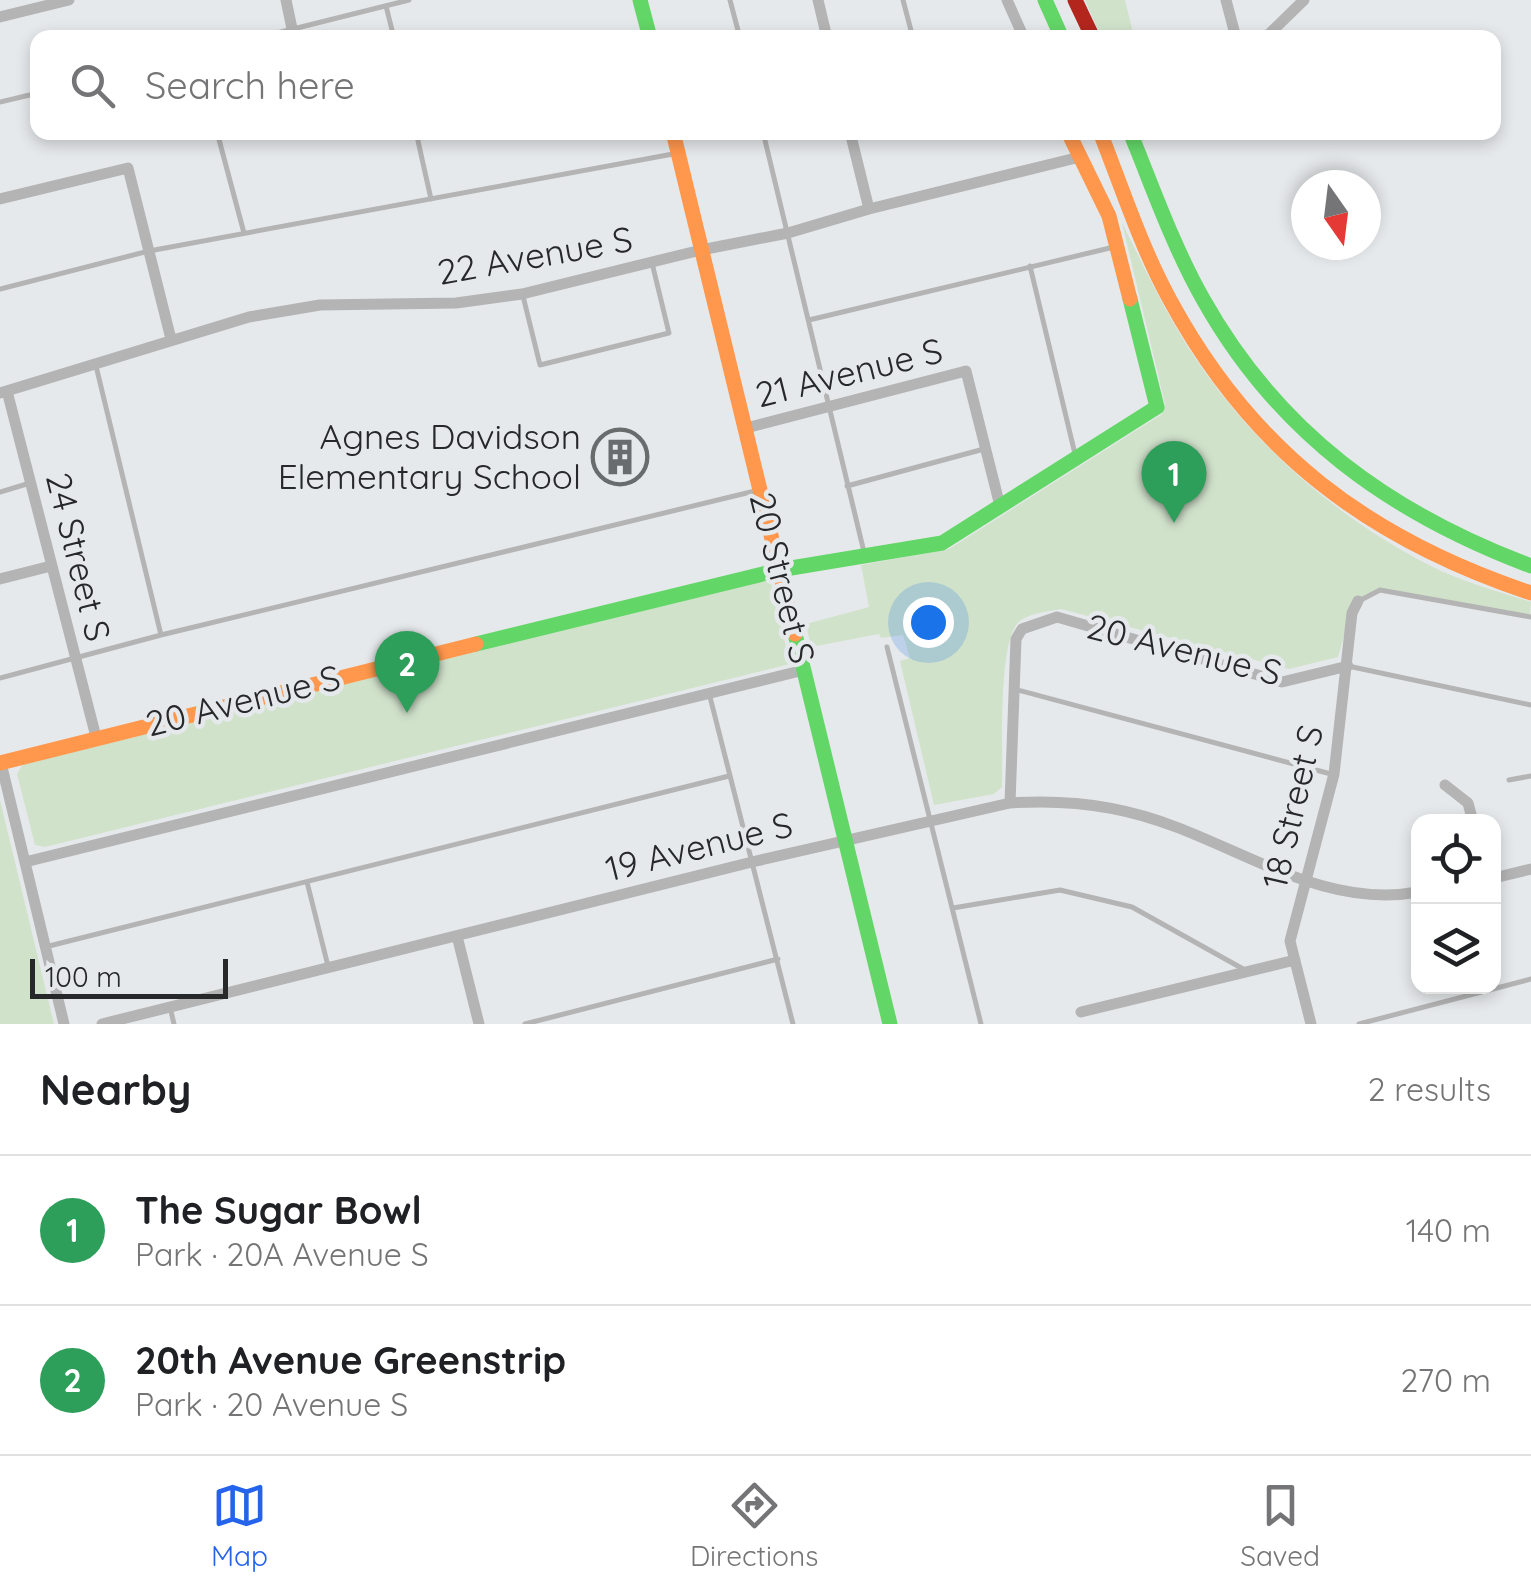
<!DOCTYPE html>
<html lang="en">
<head>
<meta charset="utf-8">
<style>
	body { margin:0; font-family:Quicksand,sans-serif; background:#f2f2f2; color:#202124 }
	.controls { position:absolute; right:30px; bottom:30px; display:grid; overflow:hidden; border-radius:20px; box-shadow:0 5px 15px #0003 }
	.controls button { width:90px; height:90px; display:grid; place-items:center; padding:0; border:0; border-bottom:2px solid #e0e0e0; background:#fff; color:#202124; font:50px sans-serif }
	.compass { position:absolute; left:1291px; top:170px; width:90px; height:90px; border-radius:50%; background:#fff; box-shadow:0 5px 15px #0003; rotate:166deg }
	.scale { position:absolute; left:30px; bottom:25px; width:198px; box-sizing:border-box; padding-left:10px; border:5px solid #262829; border-top:0; font-size:28px; line-height:35px; white-space:nowrap; color:#262829; -webkit-text-stroke:8px #e5e9ec; paint-order:stroke }
	.you { position:absolute; left:928px; top:622px; width:35px; height:35px; margin:-25px; border:8px solid #fff; border-radius:50%; background:#1a73e8; box-shadow:0 0 0 15px #1a73e833 }
	.badge { display:grid; place-items:center; width:65px; height:65px; border-radius:50%; background:#2563eb; color:#fff; font-size:32px; font-weight:700 }
	.pin { position:absolute; translate:-50% -82px; filter:drop-shadow(0 2px 5px #0008) }
	.pin::after { content:''; position:absolute; top:52px; width:35px; height:30px; background:inherit; clip-path:polygon(0 0,100% 0,50% 100%) }
	.list { margin:0; padding:0; list-style:none }
	h2 { display:flex; justify-content:space-between; align-items:center; height:130px; margin:0; padding:0 40px; font-size:42px }
	h2 small { font-size:32px; font-weight:400; color:#757577 }
	.list li { display:grid; grid-template-columns:65px 1fr auto; gap:30px; align-items:center; box-sizing:border-box; height:150px; padding:0 40px; border-top:2px solid #e0e0e0 }
	.list b { display:block; font-size:38px; white-space:nowrap }
	.list p { margin:0; font-size:32px; white-space:nowrap; color:#757577 }
	.list em { font-size:32px; font-style:normal; color:#757577 }
	.icon { flex:none; width:55px; height:55px; fill:none; stroke:currentColor; stroke-width:2; stroke-linecap:round; stroke-linejoin:round }
	.map { position:relative; flex:none; width:1531px; height:1024px; overflow:hidden }
	.search { position:absolute; background:#fff; box-shadow:0 5px 15px #0003; left:30px; right:30px; top:30px; height:110px; display:flex; align-items:center; gap:25px; box-sizing:border-box; padding:0 35px; border-radius:20px; color:#757577; font-size:38px }
	.sheet { height:430px; background:#fff }
	nav { display:flex; justify-content:space-around; align-items:center; box-sizing:border-box; height:140px; border-top:2px solid #e0e0e0; background:#fff; font-size:28px; color:#757577 }
	nav a { display:grid; justify-items:center; gap:5px }
	nav .on { color:#2563eb }
	.map>svg:first-child { display:block }
</style>
</head>
<body>
<div class="map">
<svg width="1531" height="1024" viewBox="0 0 1531 1024">
	<rect width="100%" height="100%" fill="#e6e9eb"/>
	<path fill="#d1e2cb" d="M1085,0H1125L1134,37H1101Z
		M1122,223C1139,256 1155,292 1174,324C1233,427 1325,512 1431,566C1462,582 1497,591 1531,602L1530,617L1380,590C1351,601 1346,631 1338,657L1289,669L1061,609C1047,612 1026,613 1017,624C998,646 1003,754 1002,787L994,794L934,805L900,661L910,658L903,635L881,638L879,634L811,647L806,624L869,607L861,565L949,549L1162,414L1165,404Z
		M770,579L790,664L45,847L35,845L17,774L24,762Z
		M0,800L54,1024H0Z"/>
	<g fill="none" stroke-linecap="round" stroke-linejoin="round">
		<path stroke="#b4b4b4" stroke-width="5" d="M730,0L740,38
			M903,0L913,38
			M386,6L394,38
			M257,38L409,0
			M0,102L38,93
			M217,132L244,233
			M416,132L431,199
			M763,132L864,552
			M1030,266L1075,454
			M0,289L149,251L673,154
			M523,296L540,365L669,333L652,263
			M809,320L1114,247
			M96,366L161,635
			M847,486L984,449
			M0,492L30,483
			M1359,601L1380,590L1531,617
			M887,647L981,1024
			M1348,666L1531,705
			M0,678L161,635L759,490
			M1014,689L1331,774
			M709,693L793,1024
			M1509,780L1531,776
			M307,882L328,966
			M953,908L1060,890L1132,907L1245,970
			M49,946L729,776
			M170,1007L174,1024
			M525,1024L778,959
			M1359,1024L1531,979"/>
		<path stroke="#b4b4b4" stroke-width="11" d="M286,0L294,38
			M818,0L827,38
			M1007,0L1024,38
			M1226,0L1236,38
			M0,17L69,0
			M1265,38L1304,0
			M850,132L869,209
			M0,199L128,168L171,339
			M7,391L96,737
			M0,393L249,317L320,305L456,303L522,294L701,250L788,233L869,209L1080,157
			M746,428L966,371L1000,506
			M0,579L51,566
			M1,763L64,1024
			M1445,785L1468,803L1473,822
			M1010,803L1016,639L1022,629L1057,617L1282,682L1348,666
			M25,862L804,670
			M1494,878L1531,869
			M457,936L479,1024
			M1081,1012L1295,960
			M102,1024L752,862L1010,803C1066,799 1123,806 1176,827C1253,856 1332,908 1418,892
			M1311,1024L1290,941L1334,774L1352,613L1358,601"/>
		<path stroke="#63d668" stroke-width="15" d="M640,0L650,38
			M1045,0L1062,38
			M1130,132C1153,188 1173,246 1203,299C1278,433 1390,513 1531,566
			M795,634L890,1024
			M476,644L779,570L942,543L1157,407L1130,299"/>
		<path stroke="#ff974d" stroke-width="15" d="M673,132L795,634
			M1068,132L1109,216L1130,299
			M1100,132C1122,188 1141,247 1170,300C1252,452 1369,539 1531,593
			M0,763L476,644"/>
		<path stroke="#b3261e" stroke-width="15" d="M1075,0L1093,38"/>
	</g>
	<defs>
		<g id="building-ring" transform="scale(2.875)"><circle r="9.5" fill="#e5e9ec" stroke="#696c6d" stroke-width="1.5"/><path d="M-4-6H4V6H1V3H-1V6H-4ZM-2.5-4.3h1.7v1.8h-1.7ZM.8-4.3h1.7v1.8H.8ZM-2.5-1h1.7V.8h-1.7ZM.8-1h1.7V.8H.8Z" fill="#696c6d"/></g>
	</defs>
	<g fill-rule="evenodd">
		<use href="#building-ring" x="620" y="457"/>
	</g>
	<g text-anchor="middle" stroke-width="9" stroke-linejoin="round" paint-order="stroke">
		<g font-size="35" fill="#262829" stroke="#e5e9ec">
			<text transform="translate(535 256) rotate(-10)" y="12">22 Avenue S</text>
			<text transform="translate(849 373) rotate(-14)" y="12">21 Avenue S</text>
			<text transform="translate(78 557) rotate(76)" y="12">24 Street S</text>
			<text transform="translate(782 578) rotate(76)" y="12">20 Street S</text>
			<text transform="translate(1184 650) rotate(14)" y="12">20 Avenue S</text>
			<text transform="translate(243 701) rotate(-14)" y="12">20 Avenue S</text>
			<text transform="translate(1293 807) rotate(-77)" y="12">18 Street S</text>
			<text transform="translate(699 847) rotate(-14)" y="12">19 Avenue S</text>
		</g>
		<g font-size="35" fill="#262829" stroke="#e5e9ec" text-anchor="end">
			<text x="581" y="449">Agnes Davidson<tspan x="581" dy="40">Elementary School</tspan></text>
		</g>
	</g>
</svg>
<div class="controls">
<button><svg class="icon" aria-label="locate" viewBox="0 0 24 24"><circle cx="12" cy="12" r="6"/><path d="M12 2v4M12 18v4M2 12h4M18 12h4"/></svg></button>
<button><svg class="icon" aria-label="layers" viewBox="0 0 24 24"><path d="M12 4l9 5-9 5-9-5zM3 14l9 5 9-5"/></svg></button>
</div>
<svg class="compass" viewBox="-18 -18 36 36"><path d="M0-13l5 13h-10z" fill="#e53935"/><path d="M0 13l5-13h-10z" fill="#757577"/></svg>
<div class="scale">100 m</div>
<div class="you"></div>
<div class="pin badge" style="left:1174px;top:523px;background:#2e9e5b">1</div>
<div class="pin badge" style="left:407px;top:713px;background:#2e9e5b">2</div>
<div class="search"><svg class="icon" aria-label="search" viewBox="0 0 24 24"><circle cx="10" cy="10" r="6"/><path d="M15 15l6 6"/></svg>Search here</div>
</div>
<section class="sheet">
<h2>Nearby<small>2 results</small></h2>
<ul class="list">
<li><span class="badge" style="background:#2e9e5b">1</span><div><b>The Sugar Bowl</b><p>Park · 20A Avenue S</p></div><em>140 m</em></li>
<li><span class="badge" style="background:#2e9e5b">2</span><div><b>20th Avenue Greenstrip</b><p>Park · 20 Avenue S</p></div><em>270 m</em></li>
</ul>
</section>
<nav>
<a class="on"><svg class="icon" aria-label="map" viewBox="0 0 24 24"><path d="M3 6l6-2 6 2 6-2v14l-6 2-6-2-6 2zM9 4v14M15 6v14"/></svg>Map</a>
<a><svg class="icon" aria-label="directions" viewBox="0 0 24 24"><path d="M12 3l9 9-9 9-9-9zM9 14v-3h6M13 9l2 2-2 2"/></svg>Directions</a>
<a><svg class="icon" aria-label="saved" viewBox="0 0 24 24"><path d="M7 4h10v16l-5-4-5 4z"/></svg>Saved</a>
</nav>
</body>
</html>
